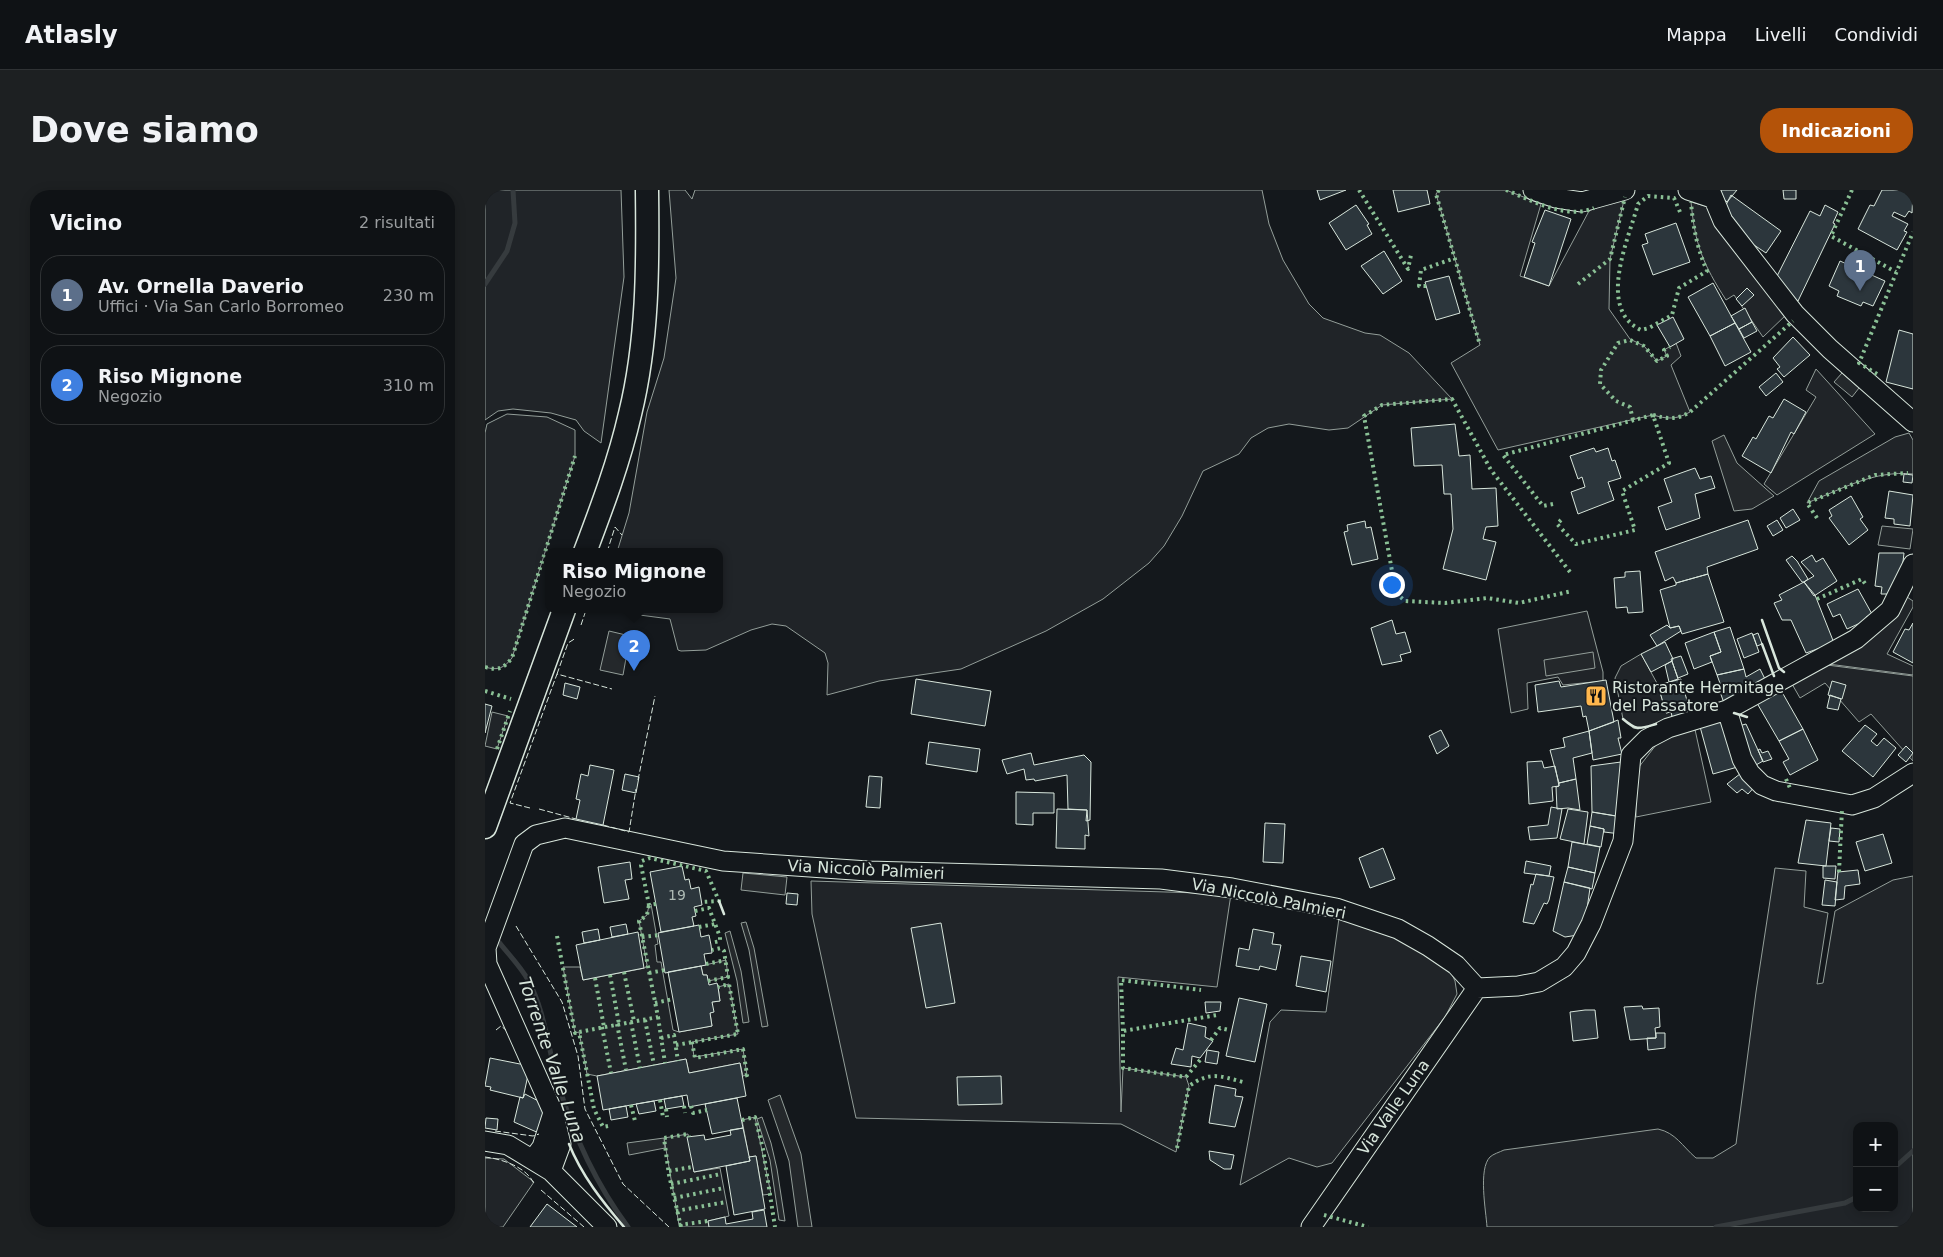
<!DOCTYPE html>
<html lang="it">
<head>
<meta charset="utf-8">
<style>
	body { margin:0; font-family:"DejaVu Sans",sans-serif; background:#1d2022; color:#f1f3f6 }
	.controls { position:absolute; right:15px; bottom:15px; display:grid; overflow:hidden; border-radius:10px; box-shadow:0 2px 12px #0003 }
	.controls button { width:45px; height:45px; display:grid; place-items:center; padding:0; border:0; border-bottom:1px solid #2f3234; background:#0f1215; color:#f1f3f6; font:25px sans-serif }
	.you { position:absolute; left:906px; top:394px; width:18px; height:18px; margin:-12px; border:4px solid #fff; border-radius:50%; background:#1a73e8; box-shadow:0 0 0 8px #1a73e833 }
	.badge { display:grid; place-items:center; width:32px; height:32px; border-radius:50%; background:#b45309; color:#fff; font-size:16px; font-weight:700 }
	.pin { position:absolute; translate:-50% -41px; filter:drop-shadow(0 1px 2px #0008) }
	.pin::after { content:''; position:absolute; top:26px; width:18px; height:15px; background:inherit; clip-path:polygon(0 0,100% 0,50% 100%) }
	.popup { position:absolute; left:60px; top:358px; width:178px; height:65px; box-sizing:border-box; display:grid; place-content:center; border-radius:10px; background:#0f1215; filter:drop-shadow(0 1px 4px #0005); font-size:16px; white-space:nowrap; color:#9b9ea0 }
	.popup b { font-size:19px; color:#f1f3f6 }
	.popup::after { content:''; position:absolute; left:50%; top:100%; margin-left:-10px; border:10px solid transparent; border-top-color:#0f1215 }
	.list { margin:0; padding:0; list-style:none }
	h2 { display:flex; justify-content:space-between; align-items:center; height:65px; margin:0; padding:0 20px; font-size:21px }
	h2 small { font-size:16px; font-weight:400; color:#9b9ea0 }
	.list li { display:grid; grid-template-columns:32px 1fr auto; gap:15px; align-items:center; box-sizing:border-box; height:80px; margin:0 10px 10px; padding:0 10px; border:1px solid #2f3234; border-radius:20px }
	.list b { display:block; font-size:19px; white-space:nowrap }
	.list p { margin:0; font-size:16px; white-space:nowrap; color:#9b9ea0 }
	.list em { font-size:16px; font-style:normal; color:#9b9ea0 }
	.map { position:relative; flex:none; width:1428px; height:1037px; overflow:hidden; border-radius:20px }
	header { display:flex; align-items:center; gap:30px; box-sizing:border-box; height:70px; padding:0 25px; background:#0f1215; border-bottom:1px solid #2f3234 }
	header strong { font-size:24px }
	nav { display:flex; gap:28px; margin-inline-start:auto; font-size:18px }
	.intro { display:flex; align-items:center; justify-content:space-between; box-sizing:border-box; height:120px; padding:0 30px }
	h1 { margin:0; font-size:35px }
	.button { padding:12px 22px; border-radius:20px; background:#b45309; color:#fff; font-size:18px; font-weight:700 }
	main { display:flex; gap:30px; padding:0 30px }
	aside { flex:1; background:#0f1215; border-radius:20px; box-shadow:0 2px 12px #0003 }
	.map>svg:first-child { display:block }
</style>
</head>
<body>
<header>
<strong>Atlasly</strong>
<nav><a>Mappa</a><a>Livelli</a><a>Condividi</a></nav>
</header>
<div class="intro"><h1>Dove siamo</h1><a class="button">Indicazioni</a></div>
<main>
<aside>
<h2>Vicino<small>2 risultati</small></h2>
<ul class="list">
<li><span class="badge" style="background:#5c6f8a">1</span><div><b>Av. Ornella Daverio</b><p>Uffici · Via San Carlo Borromeo</p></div><em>230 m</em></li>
<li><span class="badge" style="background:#3f7fe0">2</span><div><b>Riso Mignone</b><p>Negozio</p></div><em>310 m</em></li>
</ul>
</aside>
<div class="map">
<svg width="1428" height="1037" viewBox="0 0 1428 1037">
	<rect width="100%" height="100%" fill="#14181c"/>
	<path fill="#202428" stroke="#939e99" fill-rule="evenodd" d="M0,0H136L139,87L116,253L99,241L91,230L66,223L28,219L13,221L0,230Z
		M184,0H200L207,9L210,0H777L784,34L798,70L824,114L838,128L880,143L895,145L924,163L967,209L897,215L863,238L844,240L804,234L783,238L766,248L754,264L718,281L697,326L679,356L664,373L618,409L561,441L476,479L394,491L342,505L343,473L340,463L301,436L287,434L266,440L221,460L196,461L193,460L185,429L147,424L148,420H234V362H132L144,323L162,222L179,168L191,88Z
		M954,0H1021L1056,14L1035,86L1064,96L1104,21L1140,6L1125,69L1124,119L1145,149L1159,156L1172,171L1182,166L1179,160L1191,153L1196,166L1186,175L1205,222C1191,230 1182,229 1168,225L1013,260L966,173L995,155L951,4Z
		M1206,12L1224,17L1302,124L1278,147L1249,105L1241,110C1218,74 1210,55 1206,12Z
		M1331,179L1390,244L1292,305L1279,294L1331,207L1321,200Z
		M22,224L62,227L90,240V266L27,468C19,478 13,481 0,477V243L2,234Z
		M1424,243L1428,250V284C1389,280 1357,299 1322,313L1334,291L1410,247Z
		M1397,336L1428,339L1425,359L1393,355Z
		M1419,405L1428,411V417L1402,464L1428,476V485L1343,474Z
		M1102,421L1118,482V491L1078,495L1073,487L1042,493L1043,519L1026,523L1013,439Z
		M1156,464L1173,495L1181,523L1186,522L1188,530L1153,539L1148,538L1138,529L1130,488L1136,476Z
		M1342,475L1428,486V571L1386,524L1374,532L1340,493L1315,508L1307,494Z
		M7,522L23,526L12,559L0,556Z
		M1209,535L1226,612L1151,627L1150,582L1178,546Z
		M1290,678L1321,681L1319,717L1343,723L1332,794L1338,793L1350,721L1408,690L1428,686V1037H1002C1001,1021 993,979 1005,967C1008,964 1015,962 1019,960L1173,939C1191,943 1197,956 1211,968H1228L1251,954L1271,802ZM1372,936H1409V1018H1372Z
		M326,691L746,704L732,797L633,787L636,922L638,878L701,887L704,896L691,962L636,934L371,928L327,724Z
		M166,714L173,754L170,755L172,772H176L188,840L194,842L227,836L225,823L227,812L235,811L233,797L244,794L253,844L207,852L209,867L258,859L262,885L258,886L255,873L204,883L201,869L112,886L102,884L94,842L90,843L78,777H95L98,790L160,778L162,775L154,731L162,725L164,715Z
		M854,728L915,750L964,778L970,791L972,804L960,827L847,973L832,977L804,968L755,995L785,832L796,820L841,822Z
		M241,770L243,787L223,791L222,785H218L216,776Z
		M270,927L286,1004L278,1005L271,966L264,967L257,930Z
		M203,944L209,982L235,978L244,1026L223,1031L224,1037H196L194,1035L179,948Z
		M0,968L19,969L49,992L18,1037H0Z"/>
	<path fill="#24282b" stroke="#939e99" d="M1357,183L1374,198L1367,207L1349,192Z
		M1239,245L1252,273L1289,306L1267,319L1249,321L1227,251Z
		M124,441L145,446L138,485L115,480Z
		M1108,462L1110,478L1061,486L1059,470Z
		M258,683L302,687L300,705L256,700Z
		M261,732L269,758L283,836L277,837L264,760L256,733Z
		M245,741L256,781L264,832L258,833L252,791L240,743Z
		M295,905L316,964L327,1037H313L304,971L283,910Z
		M277,927L286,953L292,979L300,1031L294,1030L285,970L272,929Z
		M179,948L180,958L144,965L142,953Z"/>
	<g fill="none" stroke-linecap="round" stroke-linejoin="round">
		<path stroke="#363b3e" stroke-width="5" d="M0,94L22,61L30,33L28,0
			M10,747C20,761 35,775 43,790C60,821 63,859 73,893C88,944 111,994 143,1037
			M1409,978L1428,961
			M1231,1037L1360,1013L1372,1007"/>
	</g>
	<path fill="#2c363c" stroke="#d8e6dc" d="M832,0H861L835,10Z
		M908,0H942L945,14L913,22Z
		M1234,0H1252L1242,12L1232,3Z
		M1298,0H1311V9H1299Z
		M1397,0H1423L1428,3L1427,23L1424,21L1420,27L1409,22L1407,26L1423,34L1419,41L1422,42L1412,60L1373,39L1385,15L1389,16Z
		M1246,5L1296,41L1281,63L1248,41L1252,34L1237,23Z
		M871,15L884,34L882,35L887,44L861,60L844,33Z
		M1340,15L1353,22L1348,33L1350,34L1313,111L1294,102L1288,94L1325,21L1335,26Z
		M1060,20L1086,29L1064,96L1039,87L1050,53L1047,52Z
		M1191,33L1205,72L1168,85L1157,55L1163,53L1160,44Z
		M899,61L917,91L898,104L876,76Z
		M1355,71L1400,91L1388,116L1378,112L1376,116L1352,106L1354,101L1344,96Z
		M964,86L975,123L951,130L940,92Z
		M1228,93L1250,133L1225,146L1203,107Z
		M1262,98L1269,105L1257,116L1251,109Z
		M1260,118L1267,132L1254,139L1246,126Z
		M1188,127L1199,149L1185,157L1172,135Z
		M1267,132L1272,141L1259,148L1254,139Z
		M1250,133L1266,162L1240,176L1225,146Z
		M1414,140L1428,144V199L1401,192Z
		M1308,147L1325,165L1299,187L1292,179L1295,177L1288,168Z
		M1291,183L1298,192L1281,206L1274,197Z
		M1299,209L1321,222L1309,244L1306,242L1286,283L1257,266L1268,247L1271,249L1284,226L1288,228Z
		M970,234L974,266L985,265L987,299L1011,298L1013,336L1001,337L998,349L1011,352L1001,390L958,379L968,339L966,304H959L957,275L929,276L926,238Z
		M1109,258L1111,262L1123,258L1127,271L1130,270L1136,288L1123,292L1129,310L1093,324L1086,302L1100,297L1097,287L1093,289L1085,266Z
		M1210,278L1215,289L1226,286L1230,298L1210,304L1215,328L1181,340L1173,317L1187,312L1179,289Z
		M1419,284L1428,285L1427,293L1418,292Z
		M1404,301L1428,305L1425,336L1409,334V329L1400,328Z
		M1366,306L1378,327L1375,329L1383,340L1364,355L1344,328L1347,326L1344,320Z
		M1308,319L1315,330L1301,338L1295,328Z
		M1263,330L1273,359L1222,377L1223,384L1191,393L1188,387L1180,391L1170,362Z
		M1292,330L1298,340L1288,346L1282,336Z
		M880,331L881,338L886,337L893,369L867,375L859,342L863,341L862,335Z
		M1394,363H1419L1415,398L1408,404H1396L1397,397L1390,396Z
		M1327,365L1331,372L1338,368L1352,391L1329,406L1319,392L1329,386L1316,372Z
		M1307,366L1312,371L1323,389L1319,392H1317L1301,370Z
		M1155,381L1158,422L1143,423L1142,417L1131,418L1129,388L1140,387V382Z
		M1223,384L1239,432L1197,444L1194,436L1185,438L1175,400L1191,395V393Z
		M1319,392L1330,405L1349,453L1321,463L1306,430H1297L1289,413L1297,410L1294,405Z
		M1373,399L1387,424L1381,427L1382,430L1362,439L1355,424L1348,427L1342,414Z
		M907,430L911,444L920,442L926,462L915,465L917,471L897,475L886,438Z
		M1428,433V473L1408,462L1420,439L1424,440Z
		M1182,435L1185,438L1194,436L1196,441L1172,456L1165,445Z
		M1245,437L1259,479L1232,485L1225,466L1236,462L1229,442Z
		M1229,442L1236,462L1225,466L1227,472L1209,479L1200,453Z
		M1267,443L1274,462L1259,468L1252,449Z
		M1273,443L1277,454L1272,456L1268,445Z
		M1180,452L1188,469L1187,471L1166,482L1156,464Z
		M1196,466L1203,484L1193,488L1186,469Z
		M1187,471L1193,489L1184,492L1180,475Z
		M1259,479L1261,487L1275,479L1283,495L1240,516L1233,496H1236L1232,485Z
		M431,489L506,501L500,536L426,524Z
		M1196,489L1206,525L1188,530L1186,522L1181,523L1173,495Z
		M1121,490L1129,532L1104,541L1101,526L1098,527L1096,516L1053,522L1050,495L1074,491L1076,497Z
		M1347,491L1361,495L1357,509L1343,505Z
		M80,493L95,497L92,509L78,505Z
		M1293,495L1318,539L1294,551L1269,508Z
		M1345,505L1356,509L1353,520L1342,518Z
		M0,514L7,516L0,543Z
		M1242,525L1256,576L1228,584L1214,533Z
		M1133,530L1136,548H1133L1137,564L1108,570L1104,541Z
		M1261,534L1278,571L1271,575L1263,576L1250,537Z
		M1380,535L1392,544L1386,551L1392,556L1399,548L1411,558L1388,587L1357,561Z
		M1318,539L1333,570L1305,585L1298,572L1304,569L1294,551Z
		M956,540L964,556L952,564L944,546Z
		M1104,541L1107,563L1088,568L1091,589L1074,593L1065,560L1080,557L1078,548Z
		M444,552L495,559L492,582L441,574Z
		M1421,556L1428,563L1421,572L1413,565Z
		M1275,559L1277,563L1283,561L1287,569L1278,572L1273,560Z
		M546,563L549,575L599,565L606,572L605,630L601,631L602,620L583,619L582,585L550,591L549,589L541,590L539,579L522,584L517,570Z
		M1057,571L1059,578L1070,576L1074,596L1067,597L1068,611L1044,614L1042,572Z
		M1136,572L1137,627L1107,622L1106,576Z
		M105,575L129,580L118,635L91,629L95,610L91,609L96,584L103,586Z
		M1260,580L1273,593L1263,604L1257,599L1252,603L1242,594Z
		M140,584L154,587L151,603L137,600Z
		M384,586L397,587L395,618L381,617Z
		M1091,589L1095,620L1083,618L1072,619L1071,597L1074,596V593Z
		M531,602L569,603V623H548V635L531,634Z
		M1066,617L1077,619L1072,648L1045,650L1043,637L1063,635Z
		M572,619L602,620L604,646L600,645V659L571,658Z
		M1083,619L1103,622L1099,654L1075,649Z
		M1107,622L1137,627L1136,644L1119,642V639L1105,636Z
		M1321,630L1346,633L1341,676L1313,673Z
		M780,633L800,634L798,673L778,672Z
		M1105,636L1119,639L1116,657L1102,654Z
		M1346,638L1355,639L1354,652L1344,651Z
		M1398,644L1407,673L1380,681L1371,652Z
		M1087,652L1115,657L1110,683L1083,677Z
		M898,658L910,689L885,698L874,668Z
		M1041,671L1066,676L1064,686L1039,683Z
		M145,672L147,689L140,690L144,709L119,713L113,677Z
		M197,676L200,690L204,689L206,699L214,697L217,715L209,717L211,726L207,727L209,736L176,742L165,682Z
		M1338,676H1351L1350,689L1338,688Z
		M1083,677L1110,683L1107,699L1079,692Z
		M1373,680L1375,694L1360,696L1359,709L1350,710L1353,682Z
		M1051,684L1069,687L1064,710L1062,714L1059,713L1049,734L1038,732L1046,694L1048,695Z
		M1340,690L1352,692L1350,716L1337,715Z
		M1079,692L1105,698L1102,719L1093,745L1080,747L1068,741Z
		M302,703L313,704L312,715L301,714Z
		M456,733L470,813L441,818L426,738Z
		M141,734L143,744L127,747L125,737Z
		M214,735L216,747L224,745L226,755L227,763L219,764L221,775L180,783L173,743Z
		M113,739L115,750L99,753L97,742Z
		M768,739L789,743L787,754L796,755L791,780L775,776L774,780L751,776L754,758L764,760Z
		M153,742L159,778L98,790L91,755Z
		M816,766L846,771L841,802L811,796Z
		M216,776L218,785H222L224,795L232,793L233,797L235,811L227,812L229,822L225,823L227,836L194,842L183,782Z
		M754,808L782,814L770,872L741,866Z
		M720,812H736L735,821L721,823Z
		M1157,816L1158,819L1174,818L1175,837L1170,838L1171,848L1145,850L1139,817Z
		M1100,820H1110L1113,848L1088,851L1085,822Z
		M703,833L721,837L720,847L728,851L715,868L707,866L706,877L686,874L691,858L698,860Z
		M1171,843H1180V858L1163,860L1162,848H1171Z
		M722,860L734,862L732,874L720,872Z
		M5,868L45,876L38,908L5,900L6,897L0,896Z
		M201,869L204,883L255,873L261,906L204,917L202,905L118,920L112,886Z
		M516,886L517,914L473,915L472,887Z
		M730,895L751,899L750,906L758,907L750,937L724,933Z
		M40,904L61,915L56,944L29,932L35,907L38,908Z
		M197,906L199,916L181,919L179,909Z
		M252,908L258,938L227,944L220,914Z
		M169,911L171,921L154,924L151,914Z
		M141,916L143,927L126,930L124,919Z
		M1,928L13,929L12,940L0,938Z
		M258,938L265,971L209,982L202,947L219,945L220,950L246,945L245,940Z
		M724,961L749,965L746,979H739L725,970Z
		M271,966L280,1019L249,1025L241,976L265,971L264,967Z
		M62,1014L92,1037H45Z
		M279,1020L282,1037H224L223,1031L240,1027L241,1034L268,1029L267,1022Z"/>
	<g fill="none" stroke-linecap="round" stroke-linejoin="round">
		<g stroke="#d8e6dc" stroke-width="21">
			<path id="minor" d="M1048,0L1071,8L1097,12L1140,0
				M1203,0L1227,8
				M1225,0L1238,31L1310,124L1345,159L1428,232
				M1242,520L1257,569L1265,583L1277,595L1291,601L1367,615L1389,608L1428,583
				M992,798L1033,796L1054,792L1079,777L1091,763L1106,734L1138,651L1146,565L1162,549L1183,538L1242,520L1371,449L1405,420L1428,374
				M0,951L23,955L66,981L122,1037
				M48,969L57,957L68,923
				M66,981L76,954L68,922L2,774L1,758L39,654L51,645L80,638L238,671L383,681L676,689L747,698L851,718L913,739L943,756L971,775L992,798
				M826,1037L992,798"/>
		</g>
		<g stroke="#d8e6dc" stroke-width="25">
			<path id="major" d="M100,362C117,317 134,272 145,224C163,151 163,75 162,0
				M0,637L79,420"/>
		</g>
		<use href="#minor" stroke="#14181c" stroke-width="19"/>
		<use href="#major" stroke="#14181c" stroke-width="22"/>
		<path stroke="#8ac095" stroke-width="4" stroke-dasharray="2.5 4" stroke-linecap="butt" d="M874,0L923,79L926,65
			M954,0L951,4L995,155
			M1021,0C1046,10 1081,30 1109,18
			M1367,0L1346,46L1411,82
			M1195,22L1189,8L1163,6L1153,14C1144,48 1111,119 1156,140L1164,138L1187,125L1194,98L1222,81C1212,58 1208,37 1206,12
			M1093,94L1125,69L1140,7
			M941,96H934L936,80L970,68
			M1392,184L1374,173L1428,42
			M1168,225C1182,229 1192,230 1205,222L1308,131
			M1148,230L1145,217L1131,211L1115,194L1116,180L1133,153L1145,150L1159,156L1172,171L1182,166L1179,160L1185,157
			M1068,314L1058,316L1018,265L1168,225L1184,273L1137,301L1150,340L1091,354L1072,334L1077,329
			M1332,328L1322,313L1390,285L1423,283
			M1085,382L1006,280L967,209L897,215L879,226L911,403L920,411L960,413L1002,408L1034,413L1087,401
			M1332,409L1377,389L1381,395
			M0,477C13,481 19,478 27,468L90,266
			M0,501L26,509
			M12,559L25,521
			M1301,589L1305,598
			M1354,682L1357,619
			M171,714L164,715L156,675L157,671L165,668L221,681L234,711L217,712
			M210,721L224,718L235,747V751L226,753
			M214,737L230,734
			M72,746L90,843L94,842
			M157,747L174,745
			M221,774L241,770
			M139,782L149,831
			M164,783L180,780
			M125,785L134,834
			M110,788L119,837
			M223,791L243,787L239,761L236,758L227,760
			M170,813L188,809
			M173,827L180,873
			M160,830L169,875
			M146,832L155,878
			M132,834L141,880
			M117,837L126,883
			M638,841L636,790L716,800
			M176,848L189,845L193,871
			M726,850L735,838L744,840
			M207,852L210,868L258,859L262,885L258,886
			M191,855L253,844L244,794L233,797
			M715,870L701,887L638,878V841L732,825
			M175,910L178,927
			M146,915L150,931
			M199,916L200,923
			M206,916L208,923L222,920
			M181,919L182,927
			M257,930L270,927L278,959L290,1037
			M123,936L118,937L109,919L94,842L173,827L154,731L162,725L164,715
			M692,958L704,896C725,881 735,886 758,892
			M184,981L207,977
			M186,994L236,984
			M189,1008L239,998
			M191,1021L241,1012
			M839,1025L883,1037
			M194,1035L223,1031
			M196,1037L184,985L179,948L203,944L204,947"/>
		<path stroke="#d8e6dc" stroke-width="1" stroke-dasharray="6 2.5" stroke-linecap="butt" d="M122,362L130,337L137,345
			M96,435L101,420
			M72,484L83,453L91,448
			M153,590L170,506
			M45,618L25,613L72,484L127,499
			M54,619L91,629
			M118,635L144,642L151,599
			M31,736L77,812L93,866L100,919L138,994L184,1037
			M11,840L16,836L21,840
			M10,941L48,946L54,944
			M0,967C17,969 42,977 49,994
			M56,1000L99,1037"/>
		<path stroke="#d8e6dc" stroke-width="2.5" d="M1277,430L1294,478L1299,482
			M1277,454L1289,486
			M1249,523L1262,527
			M1138,529C1152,541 1154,539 1171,534
			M234,711L239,724
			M84,954C97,986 117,1011 139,1037"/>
	</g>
	<defs>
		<g id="restaurant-square" transform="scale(1.125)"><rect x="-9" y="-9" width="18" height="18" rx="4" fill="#ffb74d" stroke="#14181c"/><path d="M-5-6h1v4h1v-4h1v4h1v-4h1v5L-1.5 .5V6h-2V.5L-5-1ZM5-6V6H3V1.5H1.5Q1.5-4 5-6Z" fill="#111"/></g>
	</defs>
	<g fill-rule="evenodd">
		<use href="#restaurant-square" x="1111" y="506"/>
	</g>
	<g text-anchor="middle" stroke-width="4" stroke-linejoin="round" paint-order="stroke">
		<g font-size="14" fill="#adbab4">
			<text x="192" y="710">19</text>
		</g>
		<g font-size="16" fill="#d8e6dc" stroke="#14181c" text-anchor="start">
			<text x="1127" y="503">Ristorante Hermitage<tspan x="1127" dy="18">del Passatore</tspan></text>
		</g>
		<g font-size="16" fill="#d8e6dc" stroke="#14181c">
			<text transform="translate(381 679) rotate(3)" y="6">Via Niccolò Palmieri</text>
			<text transform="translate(784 708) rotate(11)" y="6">Via Niccolò Palmieri</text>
			<text transform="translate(908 917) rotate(-55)" y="6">Via Valle Luna</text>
		</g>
		<g font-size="18" font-style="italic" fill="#d8e6dc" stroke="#14181c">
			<text transform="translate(67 870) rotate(71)" y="6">Torrente Valle Luna</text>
		</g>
	</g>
</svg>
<div class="controls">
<button>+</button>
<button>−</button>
</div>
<div class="you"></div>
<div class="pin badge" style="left:1375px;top:101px;background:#5c6f8a">1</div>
<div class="pin badge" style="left:149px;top:481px;background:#3f7fe0">2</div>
<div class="popup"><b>Riso Mignone</b>Negozio</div>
</div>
</main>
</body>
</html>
